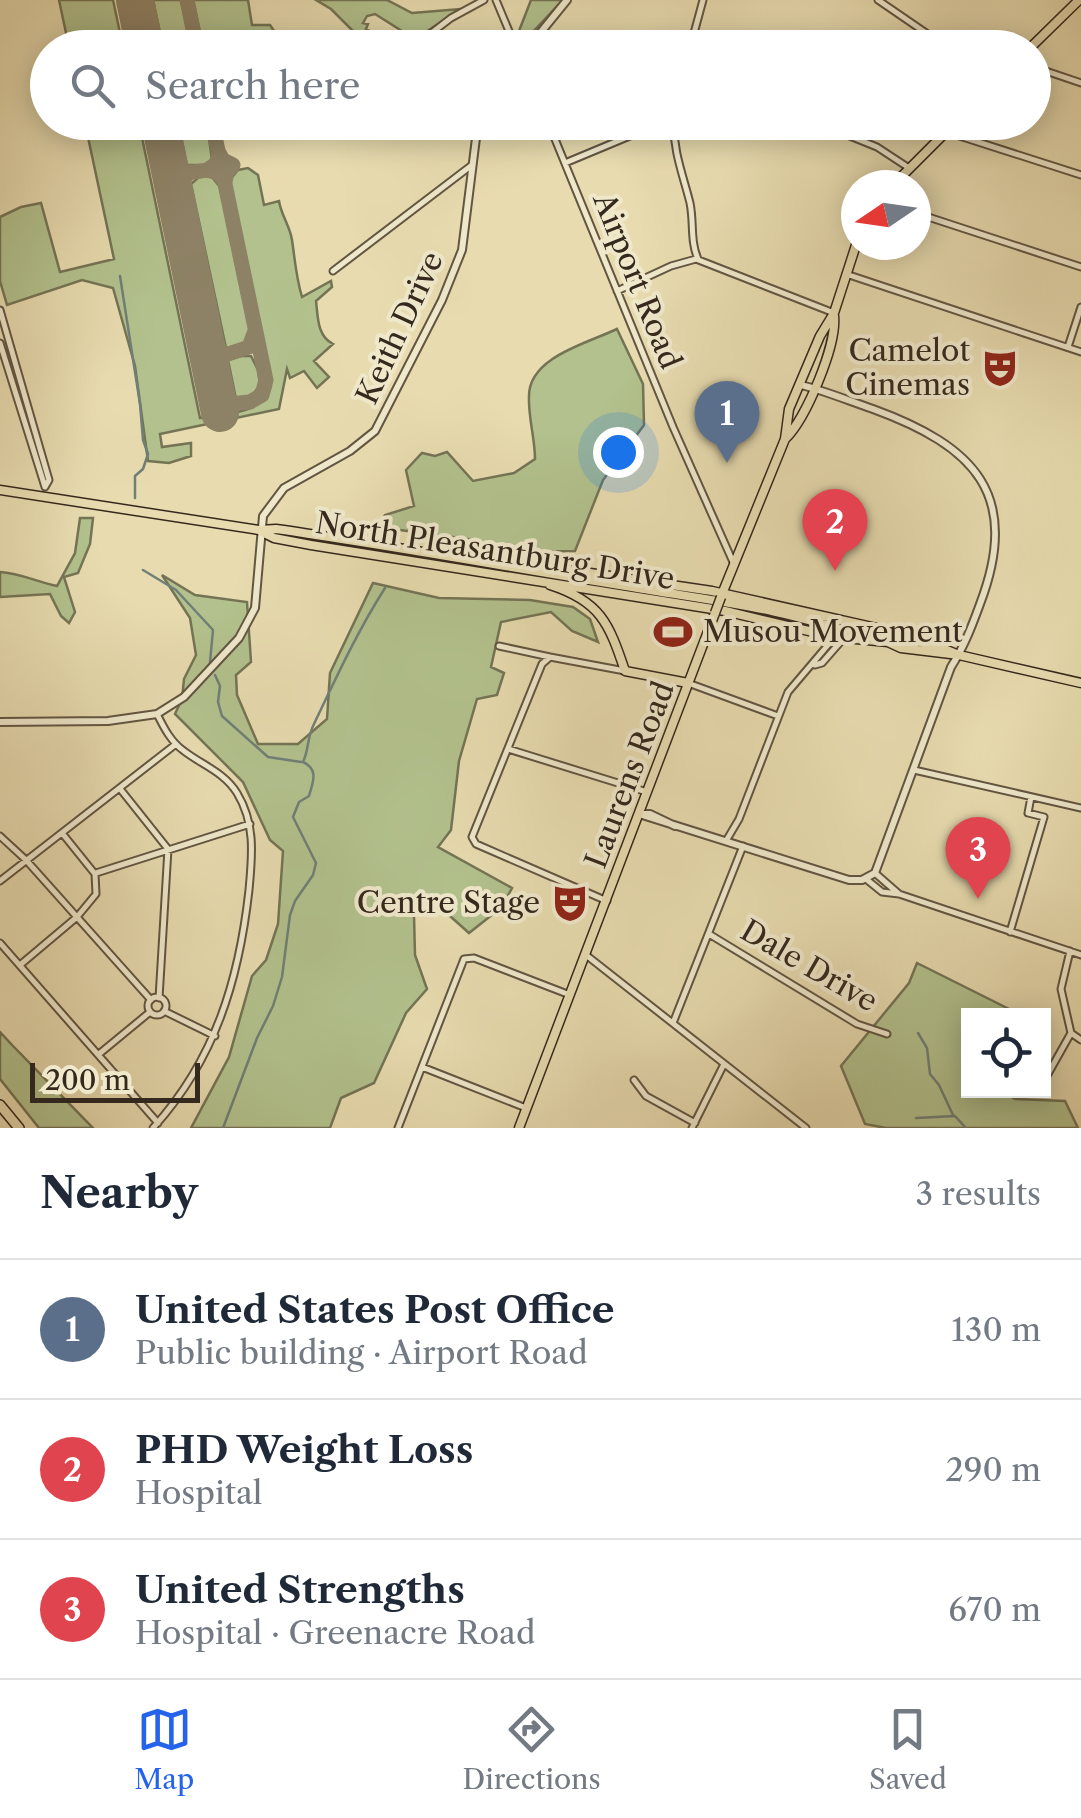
<!DOCTYPE html>
<html lang="en">
<head>
<meta charset="utf-8">
<style>
	body { margin:0; font-family:"Libre Caslon Text",serif; background:#f6f6f7; color:#1f2937 }
	.controls { position:absolute; right:30px; bottom:30px; display:grid; overflow:hidden; border-radius:0px; box-shadow:0 5px 25px #0003 }
	.controls button { width:90px; height:90px; display:grid; place-items:center; padding:0; border:0; border-bottom:2px solid #e0e1e3; background:#fff; color:#1f2937; font:50px sans-serif }
	.compass { position:absolute; left:841px; top:170px; width:90px; height:90px; border-radius:50%; background:#fff; box-shadow:0 5px 25px #0003; rotate:257deg }
	.scale { position:absolute; left:30px; bottom:25px; width:170px; box-sizing:border-box; padding-left:10px; border:5px solid #35281d; border-top:0; font-size:28px; line-height:35px; white-space:nowrap; color:#35281d; -webkit-text-stroke:8px #efe8cb; paint-order:stroke }
	.you { position:absolute; left:618px; top:452px; width:35px; height:35px; margin:-25px; border:8px solid #fff; border-radius:50%; background:#1a73e8; box-shadow:0 0 0 15px #1a73e833 }
	.badge { display:grid; place-items:center; width:65px; height:65px; border-radius:50%; background:#2563eb; color:#fff; font-size:32px; font-weight:700 }
	.pin { position:absolute; translate:-50% -82px; filter:drop-shadow(0 2px 5px #0008) }
	.pin::after { content:''; position:absolute; top:52px; width:35px; height:30px; background:inherit; clip-path:polygon(0 0,100% 0,50% 100%) }
	.list { margin:0; padding:0; list-style:none }
	h2 { display:flex; justify-content:space-between; align-items:center; height:130px; margin:0; padding:0 40px; font-size:42px }
	h2 small { font-size:32px; font-weight:400; color:#747a83 }
	.list li { display:grid; grid-template-columns:65px 1fr auto; gap:30px; align-items:center; box-sizing:border-box; height:140px; padding:0 40px; border-top:2px solid #e0e1e3 }
	.list b { display:block; font-size:38px; white-space:nowrap }
	.list p { margin:0; font-size:32px; white-space:nowrap; color:#747a83 }
	.list em { font-size:32px; font-style:normal; color:#747a83 }
	.icon { flex:none; width:55px; height:55px; fill:none; stroke:currentColor; stroke-width:2; stroke-linecap:round; stroke-linejoin:round }
	.map { position:relative; flex:none; width:1081px; height:1128px; overflow:hidden }
	.search { position:absolute; background:#fff; box-shadow:0 5px 25px #0003; left:30px; right:30px; top:30px; height:110px; display:flex; align-items:center; gap:25px; box-sizing:border-box; padding:0 35px; border-radius:55px; color:#747a83; font-size:38px }
	.sheet { height:550px; background:#fff }
	nav { display:flex; justify-content:space-around; align-items:center; box-sizing:border-box; height:140px; border-top:2px solid #e0e1e3; background:#fff; font-size:28px; color:#747a83 }
	nav a { display:grid; justify-items:center; gap:5px }
	nav .on { color:#2563eb }
	.map>svg:first-child { display:block }
</style>
</head>
<body>
<div class="map">
<svg width="1081" height="1128" viewBox="0 0 1081 1128">
	<rect width="100%" height="100%" fill="#e7dbaf"/>
	<filter id="stains"><feTurbulence type="fractalNoise" baseFrequency=".002" numOctaves="4"/><feColorMatrix values="0 0 0 0 .2 0 0 0 0 .09 0 0 0 0 .02 0 0 0 .5 -.17"/></filter>
	<radialGradient id="worn" r=".72"><stop offset=".6" stop-color="#630" stop-opacity="0"/><stop offset="1" stop-color="#630" stop-opacity=".3"/></radialGradient>
	<path fill="#b2c18d" stroke="#747455" stroke-width="2.5" d="M59,0H113L123,47H69Z
		M153,0H181L191,47H163Z
		M193,0H248L252,25H270L285,47H203Z
		M316,0H387L412,13L461,9L412,41L403,37L405,33L375,14L367,16L363,23L368,24L366,29L396,45L401,43L402,47H369L331,9Z
		M531,0H563L528,37L519,31Z
		M85,123H139L200,418C223,414 265,414 271,386L229,181L238,170L248,168L258,175L264,205L279,201C281,215 290,226 292,240C295,260 296,277 302,297L331,281L332,287L316,301C318,317 317,336 333,344L314,361L329,377L317,388L304,371L290,378L287,369L279,409L160,434L162,447L191,443V456L169,463L148,461L135,366L113,288L82,280L7,305L0,281V217L21,207L41,203L60,272L114,259Z
		M178,123H207L212,160L204,165H187Z
		M211,176L220,187L250,332L245,344L226,348L191,184L199,177Z
		M617,329L643,384L644,425L603,480L575,551L519,552L475,540L377,527L385,515L414,506L406,470L422,453L435,456L447,452L473,481L514,473L535,459C535,438 528,417 529,396C529,357 588,343 617,329Z
		M241,356H251L258,370L260,385L251,397L236,399L228,360Z
		M80,518H93L90,544L78,573L64,577L75,612L69,623L61,616L50,594L0,597V572C20,573 37,582 57,586L75,553Z
		M162,575L195,595L247,602L251,662L236,675L237,695L258,744H298L327,719L330,673L373,583L439,598L530,600L573,607L590,619L598,642L572,631L551,612L501,622L491,667L504,673L497,695L477,699L459,761L451,830L438,847L512,888L502,907L469,933L441,908L414,915L415,955L427,989L406,1013L374,1083L341,1098L330,1128H191L229,1057L252,976L266,960L278,924L283,851L270,840L243,782L175,714L182,699L184,679L196,655L190,618Z
		M917,963L1013,1011L1011,1015L968,1016V1090L1001,1091L1015,1099L1065,1101L1078,1128H886L865,1124L841,1066L909,983Z
		M0,1032L13,1046L93,1128H39L0,1079Z"/>
	<g fill="none" stroke-linecap="round" stroke-linejoin="round">
		<path stroke="#707f77" stroke-width="2.5" d="M120,276L140,404L143,440L148,454L143,469L135,476V498
			M143,570L176,590L213,630L210,662
			M215,675L220,686L218,702L222,716L268,757L301,762
			M918,1033L927,1048L930,1074L939,1085L953,1115
			M916,1118L955,1116L966,1128
			M223,1128L257,1038L273,1006L282,977L290,915L295,901L313,875L316,863L293,817L299,802L309,796C313,782 319,769 303,762C309,750 307,737 314,724C336,678 357,632 385,588"/>
		<path stroke="#8e8266" stroke-width="15" d="M187,0L197,48
			M212,122L266,380L262,395L250,402L229,404L216,391
			M219,153L223,160L233,165L227,172L225,182L218,173L207,170L216,164Z
			M167,158C177,179 196,171 215,169
			M175,194L178,182L191,172
			M205,338L211,349L228,354L249,347L255,331"/>
		<path stroke="#8e8266" stroke-width="38" d="M135,0L145,48
			M160,122L220,413"/>
		<g stroke="#625542" stroke-width="9">
			<path id="minor" d="M496,0L516,48
				M878,0L948,48
				M412,48L451,18L484,0
				M690,48L703,0
				M1034,67L1081,83
				M548,122L673,427L733,562
				M674,122C673,151 683,175 690,203C694,222 690,241 698,259
				M815,122L877,147L909,168
				M947,132L1081,175
				M297,134L312,122
				M565,163L637,133L653,122
				M916,213L1081,267
				M333,271L472,165
				M846,274L1081,352
				M617,291L671,266L696,259L834,313
				M0,310L49,480L45,487
				M0,343L45,487
				M1068,347L1081,307
				M499,646L550,657
				M815,665L822,663L843,639
				M688,683L778,716
				M508,749L647,792
				M914,770L1081,808
				M121,790L168,849L159,998
				M0,836L26,860L151,1000
				M726,841L739,819L788,692L833,639
				M96,873L250,824
				M875,873L899,894
				M866,879L882,892L899,894L1081,955
				M0,881L176,744
				M607,901L476,844L472,837L542,664L550,657L625,671
				M1010,932L1044,817L1028,813L1031,797
				M709,934L857,1024L887,1034
				M0,943L158,1123
				M586,955L806,1128
				M20,965L77,917L96,894L95,874L62,833
				M148 1006a9 9 0 1 1 18 0a9 9 0 1 1-18 0Z
				M164,1011L215,1036
				M673,1023L743,846
				M1071,1033L1081,1040
				M99,1054L150,1012
				M422,1067L526,1108
				M634,1080L646,1096L695,1123
				M1044,1081L1071,1033L1061,989L1070,951
				M153,1128C215,1060 239,980 249,890C252,857 256,824 237,793C224,772 202,765 184,751C171,742 164,728 157,714
				M398,1128L464,959L474,958L570,995
				M692,1128L724,1064"/>
		</g>
		<g stroke="#625542" stroke-width="10">
			<path id="tertiary" d="M528,48L567,0
				M0,722L108,721L157,714L184,697L239,638L255,608L263,516L284,488L350,451L375,431L442,300L462,250L478,122
				M639,814L849,880H862L875,873L951,667C964,647 972,626 980,604C1022,494 974,446 873,409C849,401 826,391 801,385
				M641,814H650L675,826"/>
		</g>
		<g stroke="#35281d" stroke-width="11">
			<path id="primary" d="M1030,48L1079,0
				M893,185L956,122
				M785,439C806,419 837,345 834,316
				M0,490L259,530L276,529C395,546 513,568 632,587C699,599 796,609 856,637
				M262,532L274,538L311,545L725,611L834,637L888,642L901,648L959,655
				M529,564L712,591L890,631L906,639
				M550,585C600,601 609,623 625,671L688,683
				M722,594L785,439L789,409L820,336L834,313L856,245
				M903,639L932,644L959,655L1081,683
				M519,1128L715,613"/>
		</g>
		<g stroke="#35281d" stroke-width="12">
			<path id="motorway" d="M0,1105L19,1128"/>
		</g>
		<use href="#minor" stroke="#efe8cb" stroke-width="5"/>
		<use href="#tertiary" stroke="#efe8cb" stroke-width="6"/>
		<use href="#primary" stroke="#e7dbaf" stroke-width="8"/>
		<use href="#motorway" stroke="#e7dbaf" stroke-width="9"/>
		<g stroke="#35281d" stroke-width="11" stroke-linecap="butt">
			<path id="primary-bridge" d="M715,613L721,597"/>
		</g>
		<use href="#primary-bridge" stroke="#e7dbaf" stroke-width="8"/>
	</g>
	<defs>
		<g id="theatre-bare" transform="scale(3)"><path d="M-5-5.5Q0-4 5-5.5V0Q5 5 0 6Q-5 5-5 0ZM-3.3-2.5H-1v1.5H-3.3ZM1-2.5H3.3v1.5H1ZM-2.8 1Q0 5.5 2.8 1Z" fill="#8f2418" stroke="#efe8cb" stroke-width="2.5" paint-order="stroke"/></g>
		<g id="stadium-bare" transform="scale(3)"><path d="M0-5a6.5 5 0 1 0 0 10a6.5 5 0 1 0 0-10ZM-3.5-1.8h7v3.6h-7Z" fill="#8f2418" stroke="#efe8cb" stroke-width="2.5" paint-order="stroke"/></g>
	</defs>
	<g fill-rule="evenodd">
		<use href="#theatre-bare" x="1000" y="368"/>
		<use href="#stadium-bare" x="673" y="632"/>
		<use href="#theatre-bare" x="570" y="903"/>
	</g>
	<g text-anchor="middle" stroke-width="8" stroke-linejoin="round" paint-order="stroke">
		<g font-size="30" fill="#35281d" stroke="#efe8cb">
			<text transform="translate(637 281) rotate(68)" y="10">Airport Road</text>
			<text transform="translate(400 328) rotate(-65)" y="10">Keith Drive</text>
			<text transform="translate(495 551) rotate(9)" y="10">North Pleasantburg Drive</text>
			<text transform="translate(630 775) rotate(-69)" y="10">Laurens Road</text>
			<text transform="translate(809 966) rotate(30)" y="10">Dale Drive</text>
		</g>
		<g font-size="30" fill="#35281d" stroke="#efe8cb" text-anchor="end">
			<text x="970" y="361">Camelot<tspan x="970" dy="34">Cinemas</tspan></text>
			<text x="703" y="642" text-anchor="start">Musou Movement</text>
			<text x="540" y="913">Centre Stage</text>
		</g>
	</g>
	<rect width="100%" height="100%" filter="url(#stains)"/>
	<rect width="100%" height="100%" fill="url(#worn)"/>
</svg>
<div class="controls">
<button><svg class="icon" aria-label="locate" viewBox="0 0 24 24"><circle cx="12" cy="12" r="6"/><path d="M12 2v4M12 18v4M2 12h4M18 12h4"/></svg></button>
</div>
<svg class="compass" viewBox="-18 -18 36 36"><path d="M0-13l5 13h-10z" fill="#e53935"/><path d="M0 13l5-13h-10z" fill="#747a83"/></svg>
<div class="scale">200 m</div>
<div class="you"></div>
<div class="pin badge" style="left:727px;top:463px;background:#5c6f8a">1</div>
<div class="pin badge" style="left:835px;top:571px;background:#e0444e">2</div>
<div class="pin badge" style="left:978px;top:899px;background:#e0444e">3</div>
<div class="search"><svg class="icon" aria-label="search" viewBox="0 0 24 24"><circle cx="10" cy="10" r="6"/><path d="M15 15l6 6"/></svg>Search here</div>
</div>
<section class="sheet">
<h2>Nearby<small>3 results</small></h2>
<ul class="list">
<li><span class="badge" style="background:#5c6f8a">1</span><div><b>United States Post Office</b><p>Public building · Airport Road</p></div><em>130 m</em></li>
<li><span class="badge" style="background:#e0444e">2</span><div><b>PHD Weight Loss</b><p>Hospital</p></div><em>290 m</em></li>
<li><span class="badge" style="background:#e0444e">3</span><div><b>United Strengths</b><p>Hospital · Greenacre Road</p></div><em>670 m</em></li>
</ul>
</section>
<nav>
<a class="on"><svg class="icon" aria-label="map" viewBox="0 0 24 24"><path d="M3 6l6-2 6 2 6-2v14l-6 2-6-2-6 2zM9 4v14M15 6v14"/></svg>Map</a>
<a><svg class="icon" aria-label="directions" viewBox="0 0 24 24"><path d="M12 3l9 9-9 9-9-9zM9 14v-3h6M13 9l2 2-2 2"/></svg>Directions</a>
<a><svg class="icon" aria-label="saved" viewBox="0 0 24 24"><path d="M7 4h10v16l-5-4-5 4z"/></svg>Saved</a>
</nav>
</body>
</html>
